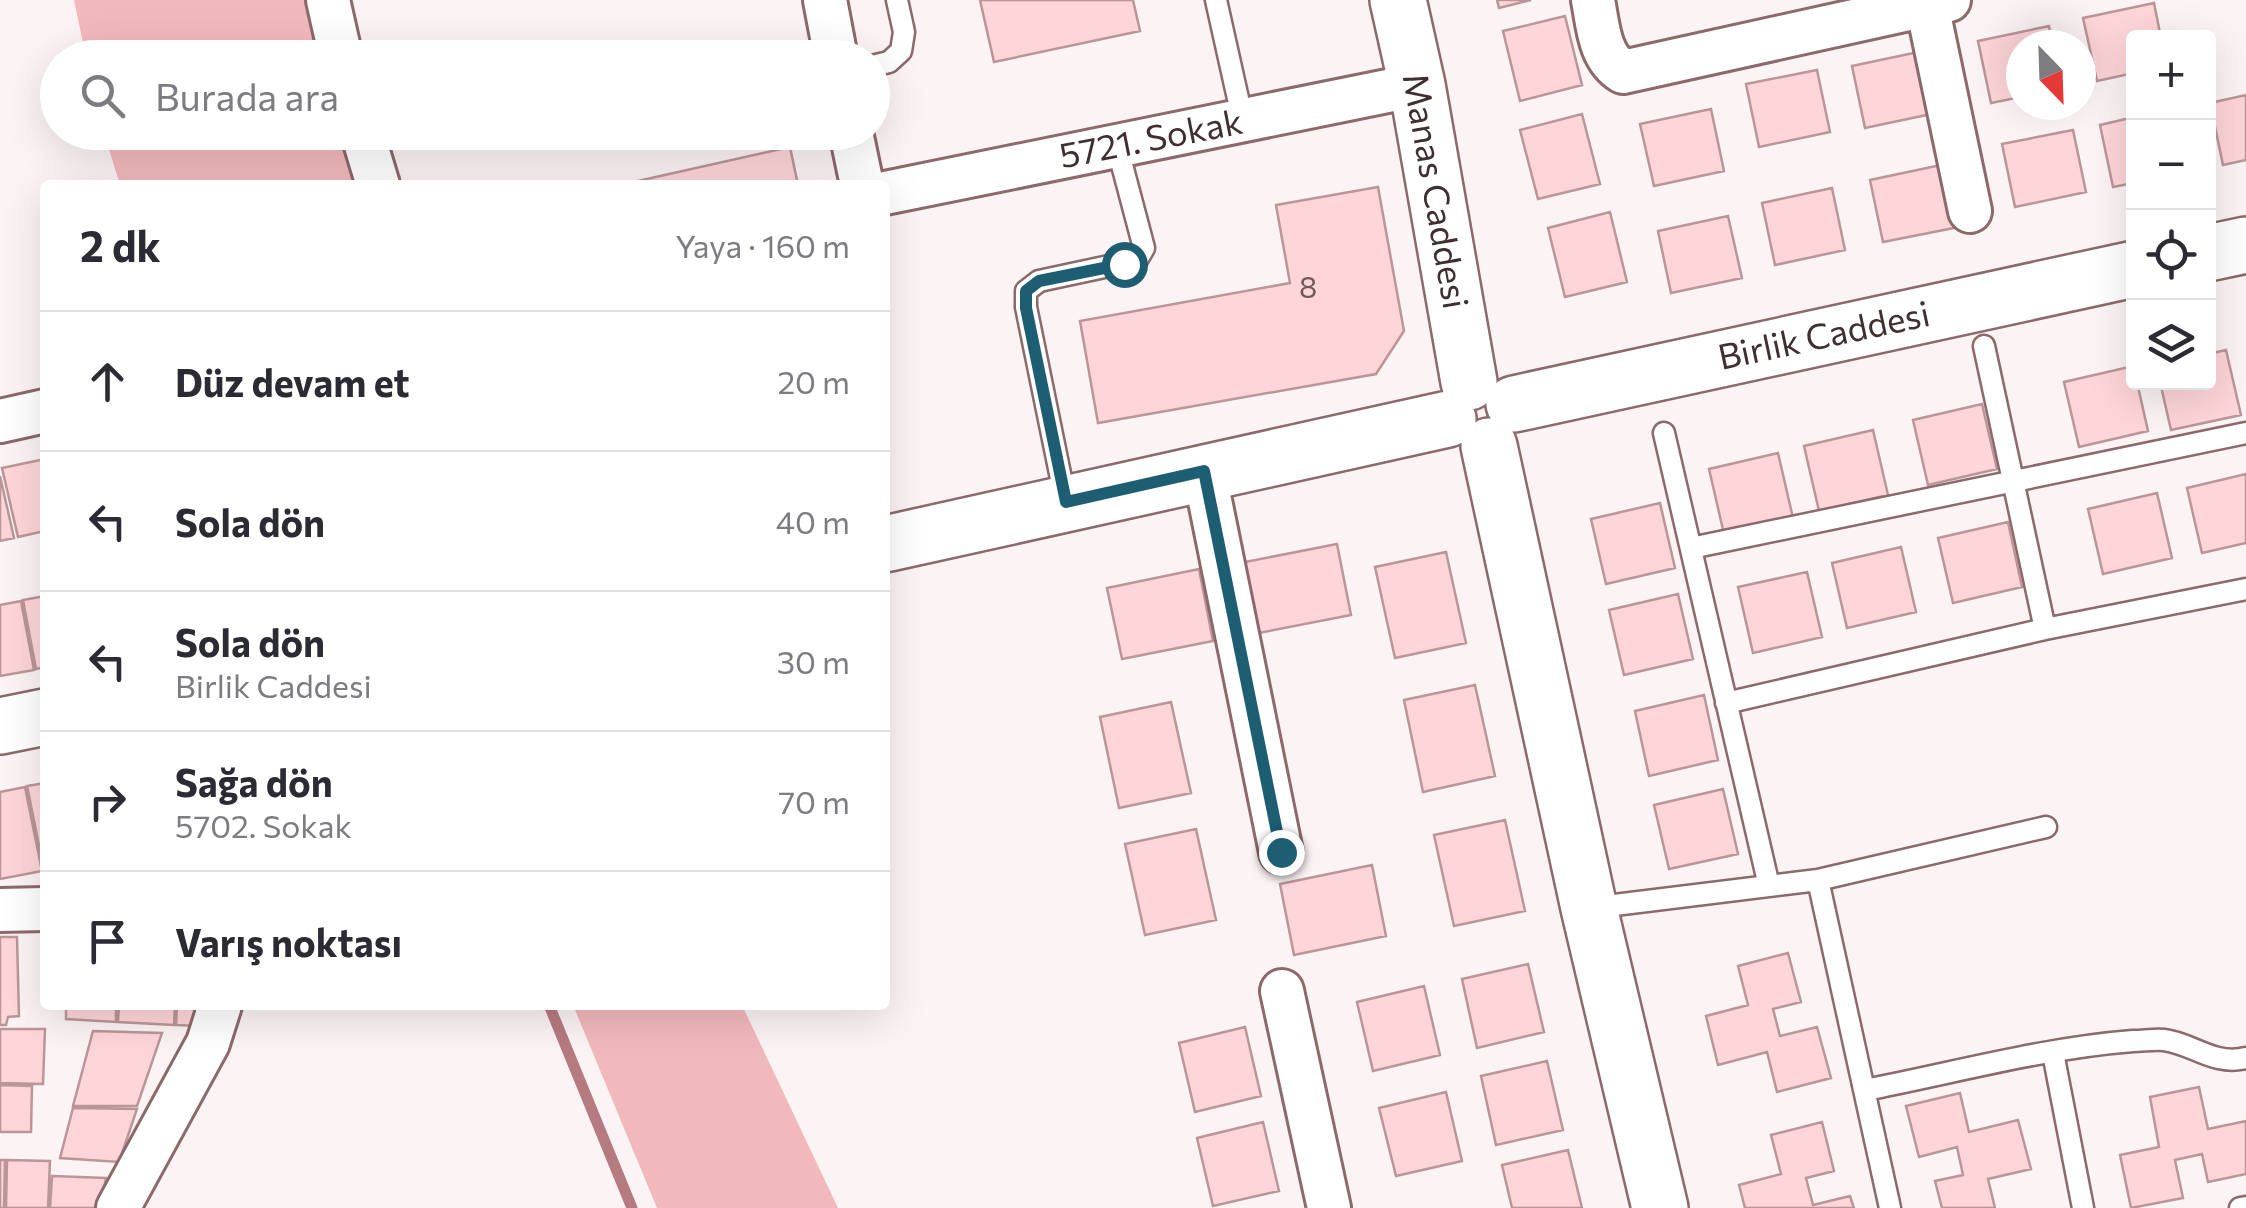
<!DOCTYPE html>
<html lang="tr">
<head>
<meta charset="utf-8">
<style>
	body { margin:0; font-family:Commissioner,sans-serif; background:#f7f7f7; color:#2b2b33 }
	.controls { position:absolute; right:30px; top:30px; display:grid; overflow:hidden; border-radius:10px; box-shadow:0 10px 40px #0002 }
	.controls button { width:90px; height:90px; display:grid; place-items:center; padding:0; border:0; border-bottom:2px solid #e1e1e2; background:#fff; color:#2b2b33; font:50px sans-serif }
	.compass { position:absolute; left:2006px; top:30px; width:90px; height:90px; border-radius:50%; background:#fff; box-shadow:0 10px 40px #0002; rotate:157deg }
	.stop { position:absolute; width:30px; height:30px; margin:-22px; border:8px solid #1d5e73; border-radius:50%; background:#fff }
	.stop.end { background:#1d5e73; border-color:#fff; box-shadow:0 2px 10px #0008 }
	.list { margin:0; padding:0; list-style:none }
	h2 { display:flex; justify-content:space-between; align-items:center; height:130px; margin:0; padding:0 40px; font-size:42px }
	h2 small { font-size:32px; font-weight:400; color:#7c7c81 }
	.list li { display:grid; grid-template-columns:65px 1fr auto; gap:30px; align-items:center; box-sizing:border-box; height:140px; padding:0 40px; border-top:2px solid #e1e1e2 }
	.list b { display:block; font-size:38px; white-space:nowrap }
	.list p { margin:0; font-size:32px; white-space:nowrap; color:#7c7c81 }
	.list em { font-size:32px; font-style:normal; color:#7c7c81 }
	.icon { flex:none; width:55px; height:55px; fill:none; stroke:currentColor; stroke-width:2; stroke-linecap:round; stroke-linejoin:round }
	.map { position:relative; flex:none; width:2246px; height:1208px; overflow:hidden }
	.search { position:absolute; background:#fff; box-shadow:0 10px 40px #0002; left:40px; top:40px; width:850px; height:110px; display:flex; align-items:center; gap:25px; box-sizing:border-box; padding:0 35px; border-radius:55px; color:#7c7c81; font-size:38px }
	.panel { position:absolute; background:#fff; box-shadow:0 10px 40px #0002; left:40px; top:180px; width:850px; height:830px; border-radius:10px }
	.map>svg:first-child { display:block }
</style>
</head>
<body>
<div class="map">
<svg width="2246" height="1208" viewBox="0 0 2246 1208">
	<rect width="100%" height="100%" fill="#fcf4f4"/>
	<path fill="#f2b9bd" d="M74,0H317L325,57H86Z
		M104,133H347L368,185H120Z
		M573,1005H742L838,1208H657Z"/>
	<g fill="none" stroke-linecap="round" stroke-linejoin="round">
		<path stroke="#b67b80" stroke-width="11" d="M549,1005L632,1208"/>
	</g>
	<path fill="#fed5d8" stroke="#bb9698" stroke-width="2.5" d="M980,0H1133L1140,31L994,62Z
		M1497,0H1531L1499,8Z
		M2154,3L2161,38H2134V73L2097,81L2083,18Z
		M1565,16L1582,85L1520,101L1503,31Z
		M2049,26L2052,45H2021V97L1991,103L1978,41Z
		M1923,51L1936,113L1865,128L1852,66Z
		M1817,70L1830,132L1759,147L1746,84Z
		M2246,95V160L2223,165L2210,103Z
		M1711,109L1724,171L1654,186L1640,124Z
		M1582,114L1600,184L1538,199L1520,130Z
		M2134,117V183L2113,187L2100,125Z
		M2073,130L2086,192L2015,207L2002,144Z
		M790,147L798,185H620Z
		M1941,165L1954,228L1883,242L1870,180Z
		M1378,187L1404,331L1376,374L1098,423L1080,321L1290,283L1276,205Z
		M1832,188L1845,250L1775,265L1762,203Z
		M1610,212L1627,282L1565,297L1548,228Z
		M1728,216L1742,278L1671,293L1658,231Z
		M2226,350L2241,415L2171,430L2160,382H2208V354Z
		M2133,366L2134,382H2137L2148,431L2079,447L2064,382Z
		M1982,404L1997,469L1928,485L1913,420Z
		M1873,430L1888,495L1819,511L1804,446Z
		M1778,453L1793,518L1724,534L1709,469Z
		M45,459V531L18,537L2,468Z
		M2246,474V543L2202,553L2187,488Z
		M0,476L14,538L0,541Z
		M2157,493L2172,558L2103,574L2088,509Z
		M1660,503L1675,568L1606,584L1591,519Z
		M2008,522L2022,587L1953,603L1938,538Z
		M1337,544L1351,615L1259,633L1245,562Z
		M1901,547L1916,612L1847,628L1832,563Z
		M1446,552L1466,643L1395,658L1375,567Z
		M1199,569L1213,641L1122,659L1107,588Z
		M1807,572L1822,637L1753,653L1738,587Z
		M1678,594L1693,659L1624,675L1609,610Z
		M45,596V667L36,669L23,600Z
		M21,601L34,670L0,676V605Z
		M1475,685L1495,776L1423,792L1404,700Z
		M1704,695L1718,760L1649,776L1635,711Z
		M1171,702L1191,793L1119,808L1100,717Z
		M45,783V870H44L27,786Z
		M25,787L42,871L0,879V792Z
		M1723,789L1738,854L1669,869L1654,805Z
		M1505,820L1525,911L1454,926L1434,835Z
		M1196,829L1216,920L1145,935L1125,844Z
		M1372,865L1386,936L1294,955L1280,884Z
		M0,937H17L19,1016L8,1017L6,1025H0Z
		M1788,953L1801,1002L1773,1009L1780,1036L1817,1027L1831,1078L1777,1092L1767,1052L1718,1065L1706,1016L1748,1005L1738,966Z
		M1528,964L1544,1032L1477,1048L1462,979Z
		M1424,986L1440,1055L1373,1071L1357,1002Z
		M66,1005H116V1022L66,1019Z
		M119,1005H175L174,1025L118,1022Z
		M177,1005H204L199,1026L176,1025Z
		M1245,1027L1261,1096L1195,1112L1179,1043Z
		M0,1029H45L43,1084L0,1083Z
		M93,1031L162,1033L137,1106H73Z
		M1547,1061L1563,1130L1496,1145L1481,1076Z
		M0,1085L32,1086L31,1132H0Z
		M2199,1087L2208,1129L2246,1121V1174L2208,1182L2202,1154L2175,1160L2183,1198L2131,1208L2120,1155L2159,1147L2150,1097Z
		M1446,1092L1462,1161L1396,1176L1379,1108Z
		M1960,1093L1969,1132L2018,1120L2031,1169L1988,1179L1995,1208H1942L1935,1181L1963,1175L1957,1147L1919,1157L1906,1106Z
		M73,1108L137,1109L119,1162L60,1158Z
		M1263,1122L1279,1191L1213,1206L1197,1138Z
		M1822,1122L1834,1171L1806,1178L1813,1205L1850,1196L1854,1208H1745L1739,1185L1781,1174L1771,1135Z
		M1568,1150L1582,1208H1512L1502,1165Z
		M0,1160H5L4,1208H0Z
		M7,1160L50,1161L48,1208H6Z
		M52,1176L106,1178L100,1208H50Z"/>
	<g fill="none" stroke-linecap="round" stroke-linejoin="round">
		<g stroke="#8c696b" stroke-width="25">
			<path id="lane" d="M1216,0L1243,121
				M872,66L889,62L901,51L904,32L897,0
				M1984,346L2045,629
				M1664,433L1769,886
				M1066,503L1026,307V291L1039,281L1137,260L1144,248L1117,146
				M1691,548L2246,433
				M1726,703L2045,629L2246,589
				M1818,880L1890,1208
				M1590,908L1818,880L2046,827
				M2053,1053L2083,1208
				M1865,1090C1953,1073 2043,1048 2133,1041C2143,1041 2154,1039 2164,1040C2192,1043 2213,1066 2246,1058
				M2240,1208L2246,1207"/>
		</g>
		<g stroke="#8c696b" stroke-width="48">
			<path id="street" d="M328,0L341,58
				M825,0L836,58
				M1593,0C1598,26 1599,57 1623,72L1949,0
				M1927,5L1970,211
				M362,132L378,185
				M851,132L862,185
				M885,193L1417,85
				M0,421L45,411
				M1204,471L1281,852
				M0,910L45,909
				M1282,991L1329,1208
				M118,1208L208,1043L220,1005"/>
		</g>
		<g stroke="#8c696b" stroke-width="60">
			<path id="secondary" d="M1398,0L1417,85L1469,382
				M2208,253L2246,245
				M1514,404L2134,269
				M1489,446L1589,908L1660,1208
				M885,544L1448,419
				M0,726L45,717"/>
		</g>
		<use href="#lane" stroke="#fff" stroke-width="20"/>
		<use href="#street" stroke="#fff" stroke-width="42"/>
		<use href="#secondary" stroke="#fff" stroke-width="55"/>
	</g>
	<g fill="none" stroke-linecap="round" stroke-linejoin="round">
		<path stroke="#1d5e73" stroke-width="12" d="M1124,264L1039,281L1026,291V308L1066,502L1204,471L1281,852"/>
	</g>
	<g text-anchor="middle" stroke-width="10" stroke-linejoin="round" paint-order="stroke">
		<g font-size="30" fill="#6f585a">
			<text x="1308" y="298">8</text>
		</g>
		<g font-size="35" fill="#3f2f30" stroke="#fff">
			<text transform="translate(1151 139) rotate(-11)" y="12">5721. Sokak</text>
			<text transform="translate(1435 191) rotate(80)" y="12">Manas Caddesi</text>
			<text transform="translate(1824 336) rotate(-12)" y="12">Birlik Caddesi</text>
		</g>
	</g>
</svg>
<div class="controls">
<button>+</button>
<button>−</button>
<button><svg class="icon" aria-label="locate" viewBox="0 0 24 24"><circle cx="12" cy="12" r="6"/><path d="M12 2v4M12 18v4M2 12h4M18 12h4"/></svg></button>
<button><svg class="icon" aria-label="layers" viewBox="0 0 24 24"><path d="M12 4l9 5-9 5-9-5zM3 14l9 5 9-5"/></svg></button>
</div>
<svg class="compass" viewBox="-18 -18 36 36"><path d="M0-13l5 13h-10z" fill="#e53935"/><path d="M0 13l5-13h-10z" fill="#7c7c81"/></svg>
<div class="stop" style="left:1124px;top:264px"></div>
<div class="stop end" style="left:1281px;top:852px"></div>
<div class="search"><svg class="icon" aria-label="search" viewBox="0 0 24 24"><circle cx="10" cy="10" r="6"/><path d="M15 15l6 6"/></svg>Burada ara</div>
<section class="panel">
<h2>2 dk<small>Yaya · 160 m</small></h2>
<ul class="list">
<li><svg class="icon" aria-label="ahead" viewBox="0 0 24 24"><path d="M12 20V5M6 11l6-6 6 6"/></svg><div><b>Düz devam et</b></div><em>20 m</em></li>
<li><svg class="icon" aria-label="left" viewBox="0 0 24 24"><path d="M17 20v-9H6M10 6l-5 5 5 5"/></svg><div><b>Sola dön</b></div><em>40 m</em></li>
<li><svg class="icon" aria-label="left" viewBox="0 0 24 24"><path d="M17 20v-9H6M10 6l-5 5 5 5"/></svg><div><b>Sola dön</b><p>Birlik Caddesi</p></div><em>30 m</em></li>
<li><svg class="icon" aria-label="right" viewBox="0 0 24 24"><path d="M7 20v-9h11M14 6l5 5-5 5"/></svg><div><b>Sağa dön</b><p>5702. Sokak</p></div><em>70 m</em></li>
<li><svg class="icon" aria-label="arrive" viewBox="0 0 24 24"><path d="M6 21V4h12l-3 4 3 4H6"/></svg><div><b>Varış noktası</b></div></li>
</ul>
</section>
</div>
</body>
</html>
